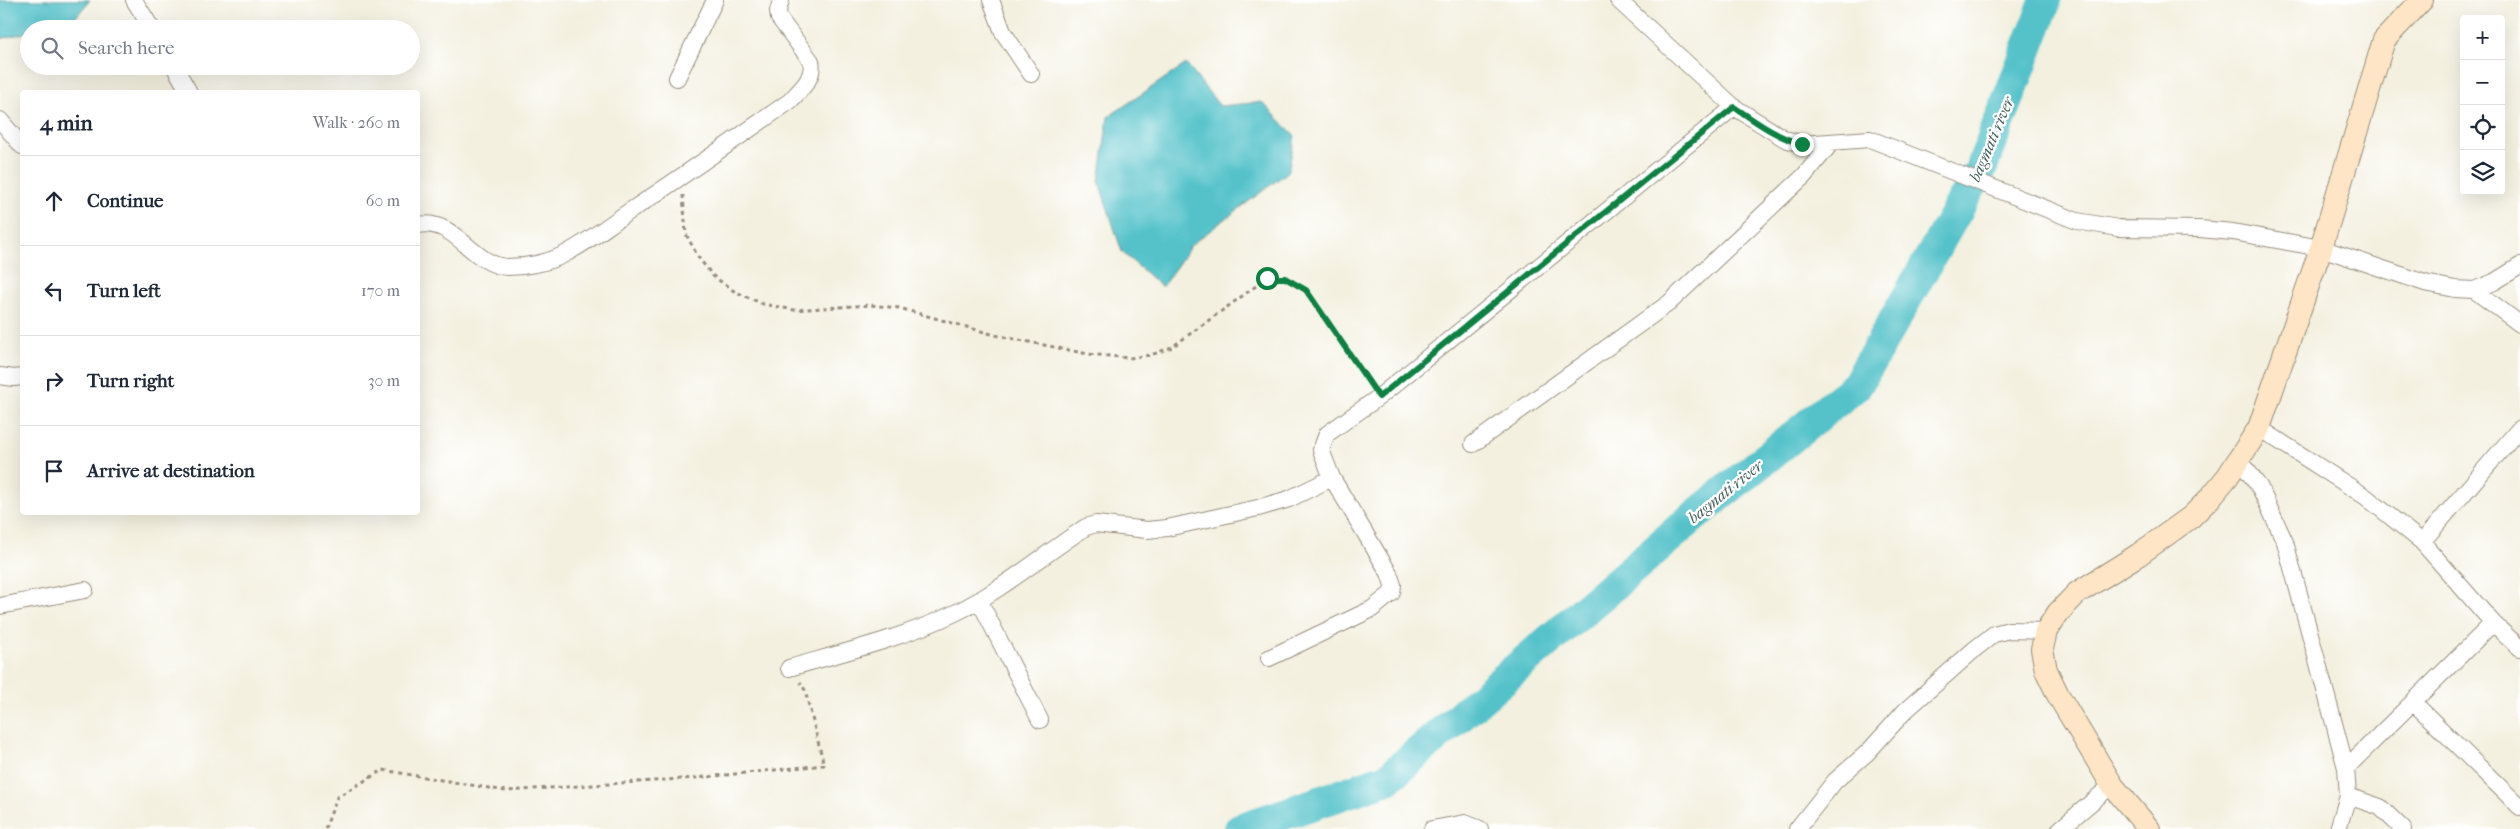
<!DOCTYPE html>
<html lang="en">
<head>
<meta charset="utf-8">
<style>
	body { margin:0; font-family:"IM FELL French Canon",serif; background:#f2f2f3; color:#1f2937 }
	.controls { position:absolute; right:15px; top:15px; display:grid; overflow:hidden; border-radius:5px; box-shadow:0 5px 20px #0002 }
	.controls button { width:45px; height:45px; display:grid; place-items:center; padding:0; border:0; border-bottom:1px solid #e0e1e3; background:#fff; color:#1f2937; font:25px sans-serif }
	.stop { position:absolute; width:15px; height:15px; margin:-11px; border:4px solid #0b8043; border-radius:50%; background:#fff }
	.stop.end { background:#0b8043; border-color:#fff; box-shadow:0 1px 5px #0008 }
	.list { margin:0; padding:0; list-style:none }
	h2 { display:flex; justify-content:space-between; align-items:center; height:65px; margin:0; padding:0 20px; font-size:21px }
	h2 small { font-size:16px; font-weight:400; color:#747a83 }
	.list li { display:grid; grid-template-columns:32px 1fr auto; gap:15px; align-items:center; box-sizing:border-box; height:90px; padding:0 20px; border-top:1px solid #e0e1e3 }
	.list b { display:block; font-size:19px; white-space:nowrap }
	.list em { font-size:16px; font-style:normal; color:#747a83 }
	.icon { flex:none; width:28px; height:28px; fill:none; stroke:currentColor; stroke-width:2; stroke-linecap:round; stroke-linejoin:round }
	.map { position:relative; flex:none; width:2520px; height:829px; overflow:hidden }
	.search { position:absolute; background:#fff; box-shadow:0 5px 20px #0002; left:20px; top:20px; width:400px; height:55px; display:flex; align-items:center; gap:12px; box-sizing:border-box; padding:0 18px; border-radius:28px; color:#747a83; font-size:19px }
	.panel { position:absolute; background:#fff; box-shadow:0 5px 20px #0002; left:20px; top:90px; width:400px; height:425px; border-radius:5px }
	.map>svg:first-child { display:block }
</style>
</head>
<body>
<div class="map">
<svg width="2520" height="829" viewBox="0 0 2520 829">
	<rect width="100%" height="100%" fill="#fff"/>
	<filter id="ink" filterUnits="userSpaceOnUse"><feTurbulence type="fractalNoise" baseFrequency=".02" numOctaves="2"/><feDisplacementMap in="SourceGraphic" scale="10" xChannelSelector="R" yChannelSelector="G"/><feConvolveMatrix kernelMatrix="1 2 1 2 8 2 1 2 1" color-interpolation-filters="sRGB"/></filter>
	<filter id="wash" filterUnits="userSpaceOnUse"><feTurbulence type="fractalNoise" baseFrequency=".0096" numOctaves="4" result="noise"/><feDisplacementMap in="SourceGraphic" scale="20" xChannelSelector="R" yChannelSelector="G"/><feGaussianBlur stdDeviation="1.12" result="paint"/><feColorMatrix in="noise" values="0 0 0 0 0 0 0 0 0 0 0 0 0 0 0 0 0 1.4 0 .05"/><feComposite in="paint" operator="in"/></filter>
	<g filter="url(#wash)">
		<rect width="100%" height="100%" fill="#f3f0df"/>
		<path fill="#54c2ca" stroke="#487674" d="M0,0H90L71,23L46,29H29V32L0,39Z
			M1186,64L1220,106L1262,102L1295,136L1288,172L1192,244L1162,287L1122,252L1099,182L1108,117Z"/>
		<g fill="none" stroke-linecap="round" stroke-linejoin="round">
			<path stroke="#54c2ca" stroke-width="32" d="M1240,829L1387,779L1692,518L1857,385L1982,167L2046,0"/>
		</g>
	</g>
	<g filter="url(#ink)">
		<g fill="none" stroke-linecap="round" stroke-linejoin="round">
			<g stroke="#978d7e" stroke-width="18">
				<path id="street" d="M134,0L152,29
					M991,0L1003,32L1031,74
					M1618,0L1734,107L1785,139L1802,144L1870,139L2077,221L2118,228L2200,229L2233,232L2321,248L2425,283L2455,289L2474,290L2494,282L2520,266
					M174,66L189,92
					M677,78L715,0
					M0,120L22,146
					M418,225C455,217 472,266 508,267C525,267 547,263 563,255C585,244 606,227 627,213C682,177 736,139 790,101C801,89 815,78 811,61L779,18L778,11L781,0
					M2474,290L2520,324
					M0,376L14,378L22,377
					M2259,428L2366,497L2422,542L2493,623L2520,648
					M1473,444L1669,303L1804,176L1832,142
					M2239,459L2260,488L2285,542L2320,671L2346,768L2348,796L2338,829
					M2422,542L2520,428
					M979,600L1040,720
					M0,606L85,590
					M1269,658L1372,609L1392,593L1393,585L1389,573L1332,478L1321,450L1327,434L1379,397L1734,107
					M789,668C845,652 903,638 955,613C1001,591 1043,555 1086,527L1096,524L1147,530L1167,528L1258,508L1289,499L1332,478
					M2413,702L2520,807
					M2346,768L2493,623
					M2348,796L2380,807L2403,829
					M1432,829L1465,823L1480,829
					M1797,829L1835,781L1868,752L1905,711L1976,648L1994,634L2009,630L2046,631
					M2060,829L2112,785"/>
			</g>
			<g stroke="#978d7e" stroke-width="24">
				<path id="secondary" d="M2149,829L2112,785L2058,695L2046,670L2042,649L2046,631L2058,613L2077,593L2138,555L2191,517L2210,498L2228,476L2259,428L2321,248L2384,40L2422,0"/>
			</g>
			<path stroke="#978d7e" stroke-width="3" stroke-dasharray="4 4" stroke-linecap="butt" d="M683,195L686,234L698,257L713,276L734,291L763,304L794,310L870,305L899,308L995,335L1088,354L1129,358L1151,355L1172,347L1267,278H1285L1306,291L1370,383
				M325,829L337,797L383,770L506,791L696,778L824,765L805,690L800,682"/>
			<use href="#street" stroke="#fff" stroke-width="16"/>
			<use href="#secondary" stroke="#fde5c5" stroke-width="22"/>
		</g>
	</g>
	<g fill="none" stroke-linecap="round" stroke-linejoin="round" filter="url(#ink)">
		<path stroke="#0b8043" stroke-width="6" d="M1267,278H1285L1306,290L1379,397L1734,107C1756,122 1776,137 1802,144"/>
	</g>
	<g text-anchor="middle" stroke-width="5" stroke-linejoin="round" paint-order="stroke">
		<g font-size="16" font-style="italic" fill="#445f5a" stroke="#fff">
			<text transform="translate(1991 139) rotate(-67)" y="6">bagmati river</text>
			<text transform="translate(1725 491) rotate(-39)" y="6">bagmati river</text>
		</g>
	</g>
</svg>
<div class="controls">
<button>+</button>
<button>−</button>
<button><svg class="icon" aria-label="locate" viewBox="0 0 24 24"><circle cx="12" cy="12" r="6"/><path d="M12 2v4M12 18v4M2 12h4M18 12h4"/></svg></button>
<button><svg class="icon" aria-label="layers" viewBox="0 0 24 24"><path d="M12 4l9 5-9 5-9-5zM3 14l9 5 9-5"/></svg></button>
</div>
<div class="stop" style="left:1267px;top:278px"></div>
<div class="stop end" style="left:1802px;top:144px"></div>
<div class="search"><svg class="icon" aria-label="search" viewBox="0 0 24 24"><circle cx="10" cy="10" r="6"/><path d="M15 15l6 6"/></svg>Search here</div>
<section class="panel">
<h2>4 min<small>Walk · 260 m</small></h2>
<ul class="list">
<li><svg class="icon" aria-label="ahead" viewBox="0 0 24 24"><path d="M12 20V5M6 11l6-6 6 6"/></svg><div><b>Continue</b></div><em>60 m</em></li>
<li><svg class="icon" aria-label="left" viewBox="0 0 24 24"><path d="M17 20v-9H6M10 6l-5 5 5 5"/></svg><div><b>Turn left</b></div><em>170 m</em></li>
<li><svg class="icon" aria-label="right" viewBox="0 0 24 24"><path d="M7 20v-9h11M14 6l5 5-5 5"/></svg><div><b>Turn right</b></div><em>30 m</em></li>
<li><svg class="icon" aria-label="arrive" viewBox="0 0 24 24"><path d="M6 21V4h12l-3 4 3 4H6"/></svg><div><b>Arrive at destination</b></div></li>
</ul>
</section>
</div>
</body>
</html>
